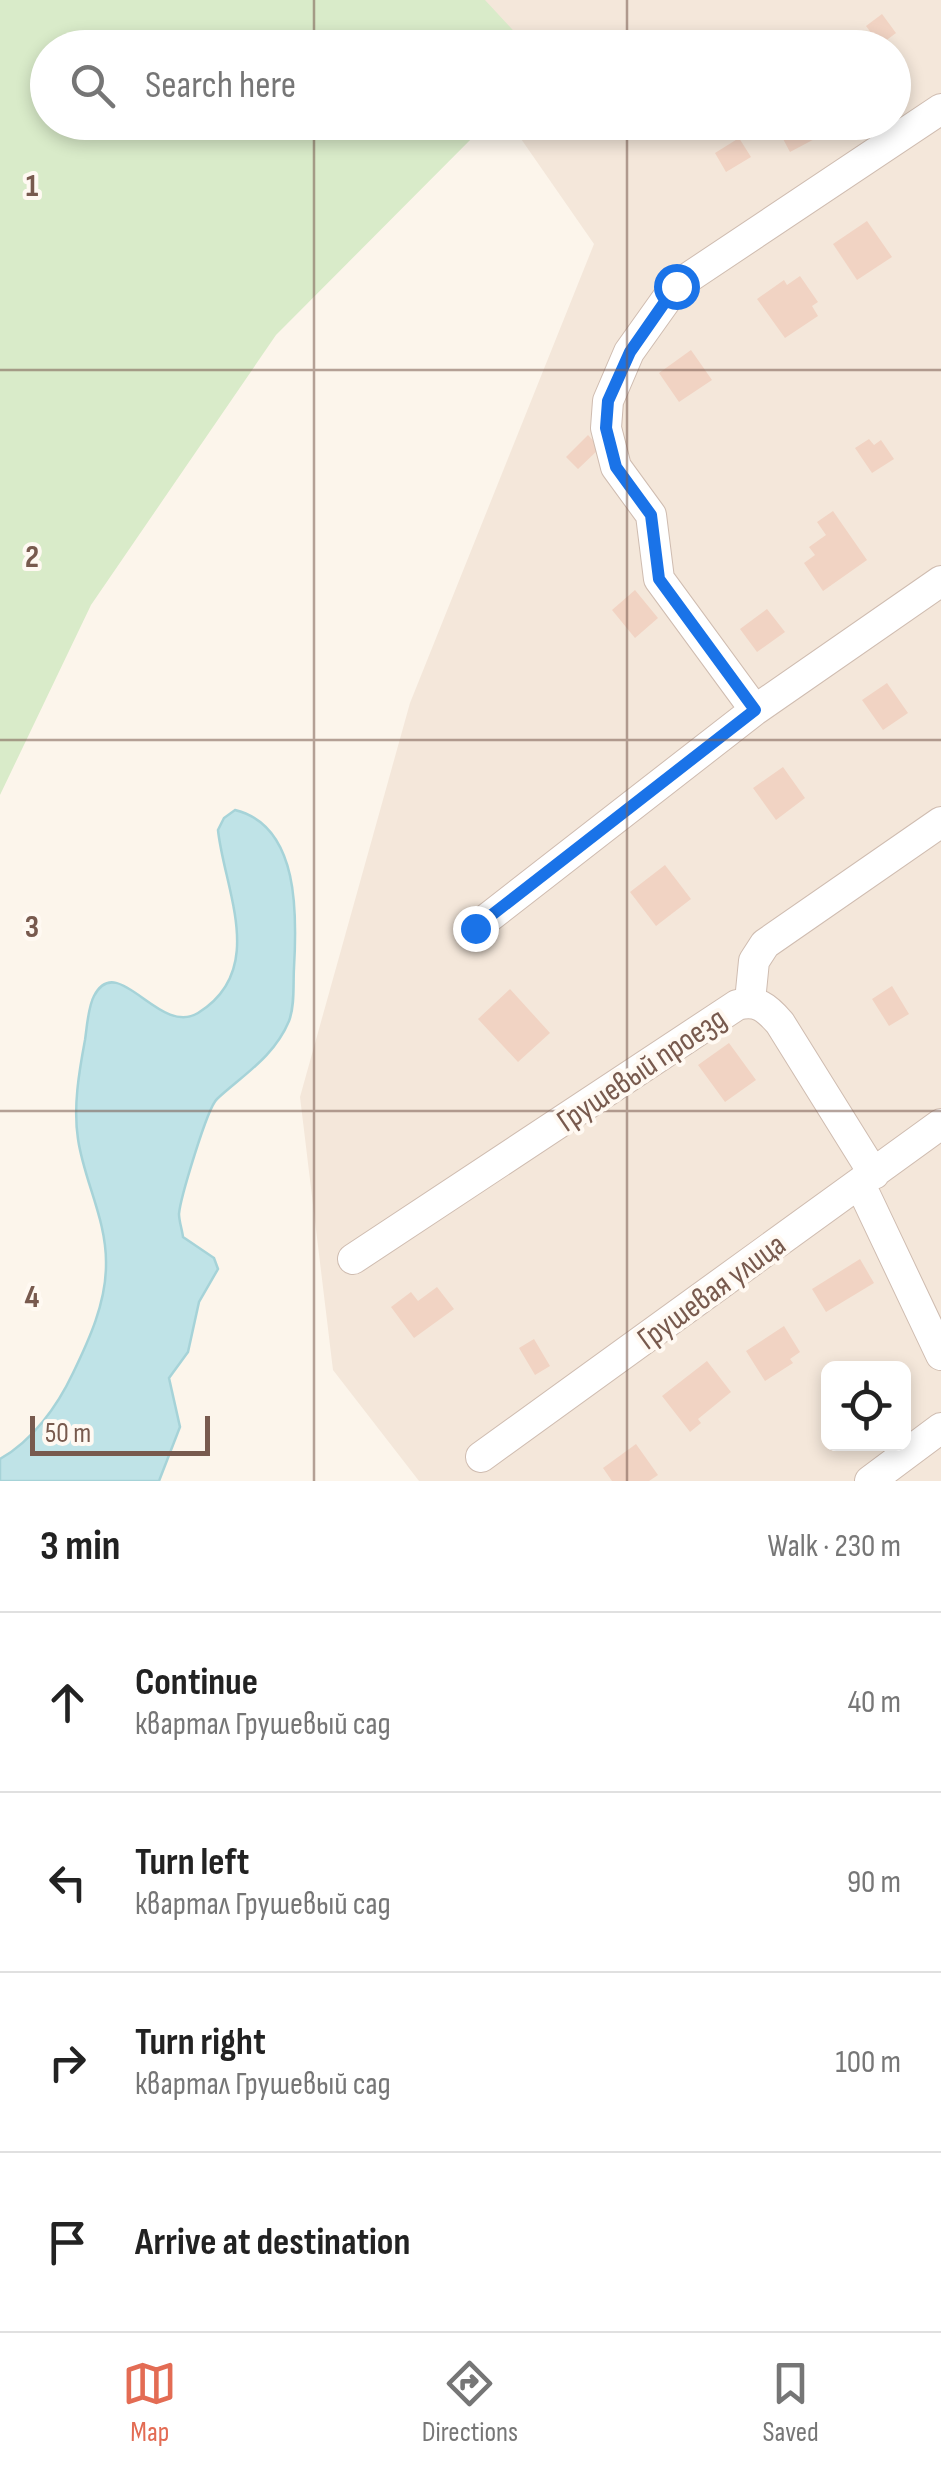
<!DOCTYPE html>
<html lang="en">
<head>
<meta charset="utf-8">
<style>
	body { margin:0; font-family:"Sofia Sans Condensed",sans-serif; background:#f2f2f2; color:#222 }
	.controls { position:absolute; right:30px; bottom:30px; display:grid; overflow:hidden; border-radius:15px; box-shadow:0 5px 15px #0003 }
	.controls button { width:90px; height:90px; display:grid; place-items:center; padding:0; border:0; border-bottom:2px solid #e0e0e0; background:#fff; color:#222; font:50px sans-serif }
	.scale { position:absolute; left:30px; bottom:25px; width:180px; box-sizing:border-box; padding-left:10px; border:5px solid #785a4e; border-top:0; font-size:28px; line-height:35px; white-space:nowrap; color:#785a4e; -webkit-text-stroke:8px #fff9f2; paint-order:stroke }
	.stop { position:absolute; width:30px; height:30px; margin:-22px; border:8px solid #1a73e8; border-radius:50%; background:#fff }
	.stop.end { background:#1a73e8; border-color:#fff; box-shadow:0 2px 10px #0008 }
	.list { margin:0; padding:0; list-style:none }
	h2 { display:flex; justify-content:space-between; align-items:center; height:130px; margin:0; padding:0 40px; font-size:42px }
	h2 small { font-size:32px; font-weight:400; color:#767676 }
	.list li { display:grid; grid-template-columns:65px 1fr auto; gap:30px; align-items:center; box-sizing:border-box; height:180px; padding:0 40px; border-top:2px solid #e0e0e0 }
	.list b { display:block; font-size:38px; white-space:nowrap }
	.list p { margin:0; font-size:32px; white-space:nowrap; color:#767676 }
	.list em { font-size:32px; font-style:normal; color:#767676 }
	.icon { flex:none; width:55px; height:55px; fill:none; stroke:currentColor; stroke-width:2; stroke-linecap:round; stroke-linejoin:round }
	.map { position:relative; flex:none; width:941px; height:1481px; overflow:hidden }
	.search { position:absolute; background:#fff; box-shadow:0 5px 15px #0003; left:30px; right:30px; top:30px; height:110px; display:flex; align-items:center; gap:25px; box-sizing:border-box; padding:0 35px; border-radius:55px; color:#767676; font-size:38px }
	.sheet { height:850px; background:#fff }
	nav { display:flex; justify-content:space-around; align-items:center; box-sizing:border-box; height:140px; border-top:2px solid #e0e0e0; background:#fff; font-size:28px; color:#767676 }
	nav a { display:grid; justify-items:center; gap:5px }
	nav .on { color:#e36c54 }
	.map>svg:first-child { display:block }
</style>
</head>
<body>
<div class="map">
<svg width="941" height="1481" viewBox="0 0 941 1481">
	<rect width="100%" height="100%" fill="#fcf5eb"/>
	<path fill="#f4e7da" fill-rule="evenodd" d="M424,0H941V1481H419L333,1370L300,1097L410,703L594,244L510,123L894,122V48L457,47ZM828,1368H904V1444H828Z"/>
	<path fill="#d9ebc9" d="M0,0H485L522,40L524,47L48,48V122L487,123L276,335L91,605L0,795Z"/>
	<path fill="#bfe3e7" stroke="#a6d3d8" stroke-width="2.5" d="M235,810C300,826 297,916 294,968C293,985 295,1005 289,1021C274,1057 243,1075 217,1099C207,1108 180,1200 179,1214C179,1221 182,1229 183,1237L214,1258L218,1269L199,1302L188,1352L169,1378L180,1427L159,1481H0V1459C32,1441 57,1407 73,1373C89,1340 106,1303 106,1265C107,1220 84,1181 78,1139C73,1107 79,1072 85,1040C87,1027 88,1007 94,996C118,950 159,1037 198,1013C268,970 224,889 218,830L224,818Z"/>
	<path fill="#f1d3c3" d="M882,14L896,33L880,45L866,26Z
		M774,122H803L806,127L818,122L824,134L790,152Z
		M739,138L751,157L726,172L715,153Z
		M867,221L892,257L857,280L833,244Z
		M800,276L818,302L812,306L818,316L785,338L757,299L784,280L787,285Z
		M691,350L712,380L679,402L659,373Z
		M588,435L600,448L578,469L566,457Z
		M869,439L874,445L881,440L894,459L872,473L855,448Z
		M833,511L867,560L823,591L804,563L815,555L809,547L826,535L817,522Z
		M635,590L658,618L635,638L612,610Z
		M767,609L785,632L757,652L740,629Z
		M887,683L908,713L883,730L862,700Z
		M783,767L805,798L776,820L753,788Z
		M665,865L691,899L656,926L630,892Z
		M892,986L909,1014L889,1026L872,999Z
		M510,989L550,1033L518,1062L478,1019Z
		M729,1043L756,1080L725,1102L698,1065Z
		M860,1259L874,1283L826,1312L812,1289Z
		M437,1287L454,1309L414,1338L391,1307L411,1292L418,1301Z
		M784,1326L800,1352L790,1359L793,1363L765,1381L746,1351Z
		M534,1339L550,1366L535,1375L519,1348Z
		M707,1361L731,1392L698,1419L701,1423L690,1432L662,1396Z
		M636,1444L658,1475L649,1481H612L603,1468Z"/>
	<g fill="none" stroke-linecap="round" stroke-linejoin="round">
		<g stroke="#cfbcb0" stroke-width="32">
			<path id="minor" d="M755,710L659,579L651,515L616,467L606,428L608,401L629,352L676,286L941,109
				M475,928L755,710L941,581
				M750,1001L754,961L765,944L941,822
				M860,1184L941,1355
				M353,1259L737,1005C757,999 767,1008 780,1023L874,1174
				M481,1457L941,1124
				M870,1481L941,1428"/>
		</g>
		<use href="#minor" stroke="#fff" stroke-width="30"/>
	</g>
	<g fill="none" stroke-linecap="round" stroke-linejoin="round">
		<path stroke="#1a73e8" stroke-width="12" d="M475,928L755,710L659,579L651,515L616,467L606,428L608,401L630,352L676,286"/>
	</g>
	<path fill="none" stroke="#785a4e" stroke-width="2.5" stroke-opacity="0.55" d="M314,0V48M627,0V48M314,122V1481M627,122V1481M0,370H941M0,740H941M0,1111H941"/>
	<g text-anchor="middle" stroke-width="8" stroke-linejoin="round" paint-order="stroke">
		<g font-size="32" fill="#785a4e" stroke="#fff9f2">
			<text transform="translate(641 1069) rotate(-34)" y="11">Грушевый проезд</text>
			<text transform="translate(711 1291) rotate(-36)" y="11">Грушевая улица</text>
		</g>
	</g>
	<g font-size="32" text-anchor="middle" font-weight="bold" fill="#785a4e" stroke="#fff9f2" stroke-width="8" stroke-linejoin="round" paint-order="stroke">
		<text x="32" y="196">1</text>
		<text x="32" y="567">2</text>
		<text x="32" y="937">3</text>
		<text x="32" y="1307">4</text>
	</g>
</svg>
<div class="controls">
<button><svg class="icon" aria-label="locate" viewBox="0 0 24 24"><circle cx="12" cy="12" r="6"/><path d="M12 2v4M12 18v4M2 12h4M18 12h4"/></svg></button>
</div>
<div class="scale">50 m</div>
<div class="stop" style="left:676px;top:286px"></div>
<div class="stop end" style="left:475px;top:928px"></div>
<div class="search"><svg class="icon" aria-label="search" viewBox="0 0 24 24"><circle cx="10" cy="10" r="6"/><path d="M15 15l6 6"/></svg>Search here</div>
</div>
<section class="sheet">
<h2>3 min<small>Walk · 230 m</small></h2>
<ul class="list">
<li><svg class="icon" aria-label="ahead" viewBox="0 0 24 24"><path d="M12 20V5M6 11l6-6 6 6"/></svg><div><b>Continue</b><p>квартал Грушевый сад</p></div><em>40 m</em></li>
<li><svg class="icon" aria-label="left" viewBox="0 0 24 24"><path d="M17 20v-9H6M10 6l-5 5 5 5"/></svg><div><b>Turn left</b><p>квартал Грушевый сад</p></div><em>90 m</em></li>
<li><svg class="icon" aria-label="right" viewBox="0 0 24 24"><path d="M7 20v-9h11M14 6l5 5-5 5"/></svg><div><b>Turn right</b><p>квартал Грушевый сад</p></div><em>100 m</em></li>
<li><svg class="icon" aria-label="arrive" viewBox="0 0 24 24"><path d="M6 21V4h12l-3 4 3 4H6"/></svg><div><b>Arrive at destination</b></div></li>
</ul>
</section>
<nav>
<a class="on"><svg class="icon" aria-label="map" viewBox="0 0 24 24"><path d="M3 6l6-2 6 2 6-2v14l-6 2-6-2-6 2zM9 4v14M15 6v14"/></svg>Map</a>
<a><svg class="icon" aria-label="directions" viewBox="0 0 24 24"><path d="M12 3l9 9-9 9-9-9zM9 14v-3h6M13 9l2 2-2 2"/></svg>Directions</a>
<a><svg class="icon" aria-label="saved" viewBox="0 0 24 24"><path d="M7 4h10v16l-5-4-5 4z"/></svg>Saved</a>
</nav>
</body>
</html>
